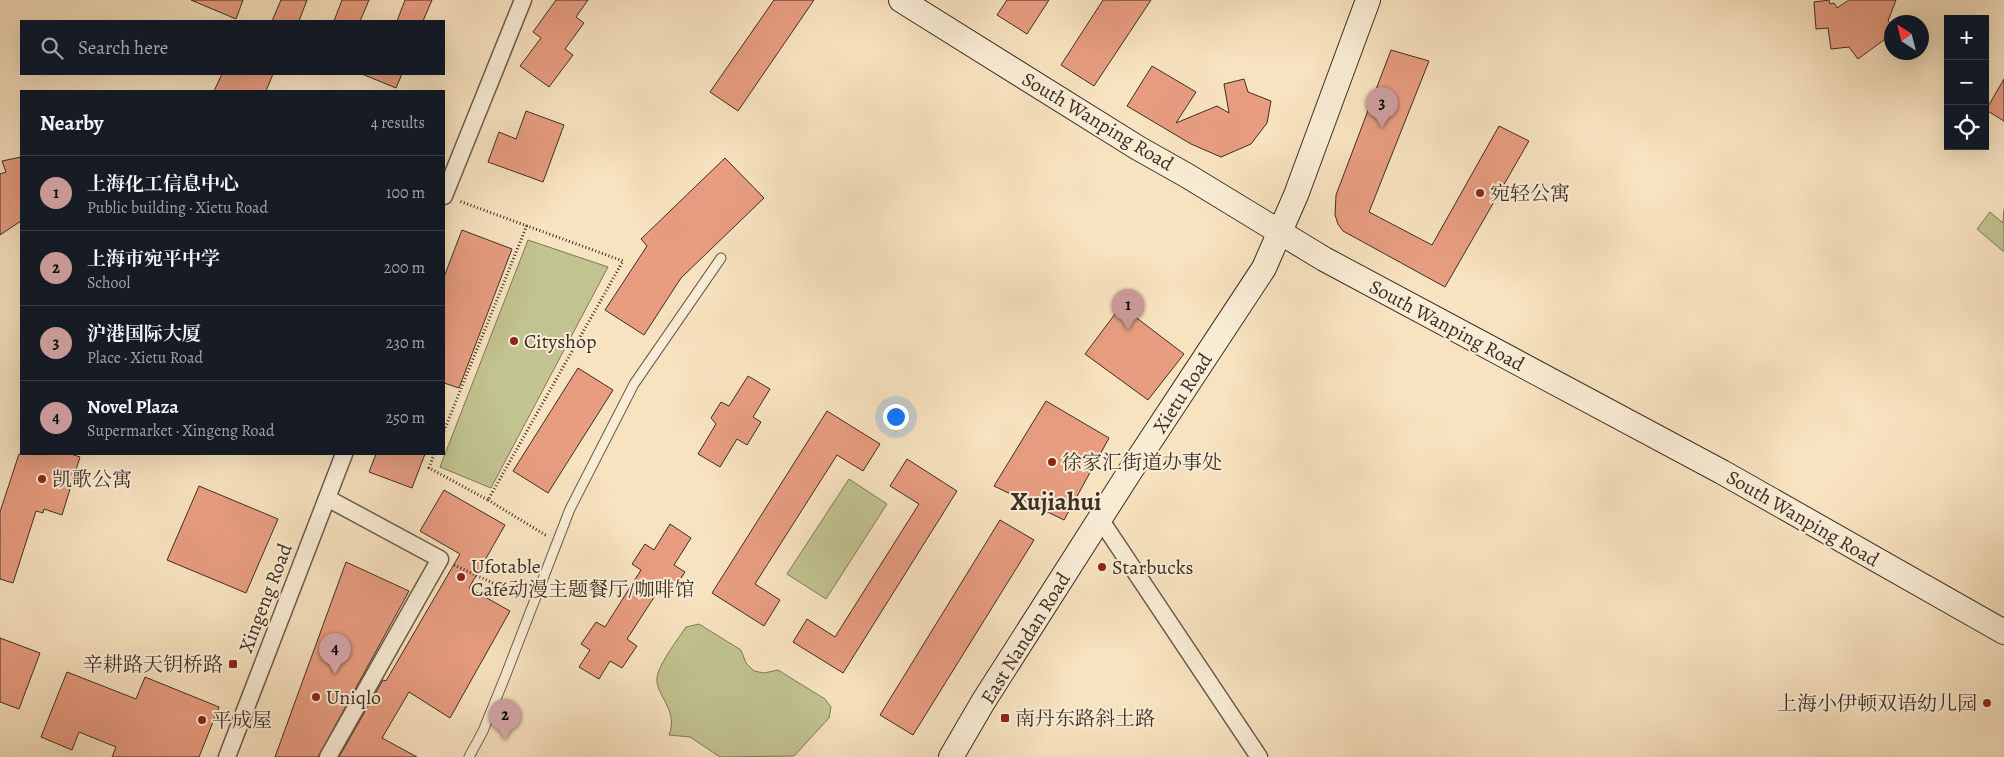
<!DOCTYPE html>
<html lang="en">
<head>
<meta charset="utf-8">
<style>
	body { margin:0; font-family:Alegreya,"Noto Serif SC",serif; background:#20242c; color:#f1f3f6 }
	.controls { position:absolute; right:15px; top:15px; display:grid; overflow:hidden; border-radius:0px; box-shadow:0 5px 20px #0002 }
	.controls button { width:45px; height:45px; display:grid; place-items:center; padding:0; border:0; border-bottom:1px solid #363941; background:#171b24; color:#f1f3f6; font:25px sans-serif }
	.compass { position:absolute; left:1884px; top:15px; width:45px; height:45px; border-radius:50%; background:#171b24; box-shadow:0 5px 20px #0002; rotate:324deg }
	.you { position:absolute; left:895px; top:416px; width:18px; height:18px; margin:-12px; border:4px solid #fff; border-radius:50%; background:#1a73e8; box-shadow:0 0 0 8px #1a73e833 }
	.badge { display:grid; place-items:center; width:32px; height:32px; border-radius:50%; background:#c59692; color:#111; font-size:16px; font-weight:700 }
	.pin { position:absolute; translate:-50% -41px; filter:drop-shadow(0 1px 2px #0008) }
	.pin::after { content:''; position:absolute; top:26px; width:18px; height:15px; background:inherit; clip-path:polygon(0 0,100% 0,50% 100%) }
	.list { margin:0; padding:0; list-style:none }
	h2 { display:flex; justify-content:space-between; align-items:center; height:65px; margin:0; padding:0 20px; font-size:21px }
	h2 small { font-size:16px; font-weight:400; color:#9ea1a6 }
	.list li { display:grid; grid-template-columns:32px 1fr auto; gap:15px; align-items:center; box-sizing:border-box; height:75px; padding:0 20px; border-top:1px solid #363941 }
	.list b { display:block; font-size:19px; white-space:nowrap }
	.list p { margin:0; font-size:16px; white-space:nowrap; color:#9ea1a6 }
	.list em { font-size:16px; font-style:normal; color:#9ea1a6 }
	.icon { flex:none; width:28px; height:28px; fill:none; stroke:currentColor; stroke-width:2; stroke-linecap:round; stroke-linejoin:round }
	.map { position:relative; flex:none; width:2004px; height:757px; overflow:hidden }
	.search { position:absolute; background:#171b24; box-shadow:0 5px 20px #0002; left:20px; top:20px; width:425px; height:55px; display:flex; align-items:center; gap:12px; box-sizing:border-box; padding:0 18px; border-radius:0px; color:#9ea1a6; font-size:19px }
	.panel { position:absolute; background:#171b24; box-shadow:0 5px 20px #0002; left:20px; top:90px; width:425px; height:365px; border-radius:0px }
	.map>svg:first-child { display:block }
</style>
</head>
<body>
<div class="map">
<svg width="2004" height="757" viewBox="0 0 2004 757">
	<rect width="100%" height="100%" fill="#f8e3c0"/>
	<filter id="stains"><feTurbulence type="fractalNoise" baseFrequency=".004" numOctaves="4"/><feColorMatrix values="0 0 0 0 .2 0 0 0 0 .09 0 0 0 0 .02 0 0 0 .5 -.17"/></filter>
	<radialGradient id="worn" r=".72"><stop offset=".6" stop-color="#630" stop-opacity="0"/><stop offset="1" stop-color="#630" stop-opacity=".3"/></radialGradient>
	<path fill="#c1c390" stroke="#80785a" d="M2004,209V252L1977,229L1990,212L2003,223Z
		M528,240L608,267L491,488L440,467Z
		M849,479L887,504L826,599L787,574Z
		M699,624L741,650L746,663L754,671L764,673L778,670L825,699L831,707L829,718L794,756L720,757L690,737L669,735C680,708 651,693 658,673C662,660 678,639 686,627Z"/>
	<path fill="#e89d81" stroke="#3e2e24" d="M191,0H243L236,19Z
		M281,0H307L299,21H272Z
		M342,0H369L360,21H334Z
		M405,0H432L423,21H397Z
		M556,0H588L576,17L584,23L565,49L573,55L549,87L520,66L541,38L533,32Z
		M774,0H814L738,111L710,92Z
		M1007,0H1049L1027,34L997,15Z
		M1103,0H1151L1094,86L1061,65Z
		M1829,0L1830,4L1834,3L1837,8L1849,0H1896L1888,21L1892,26V34L1858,59L1849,47L1831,49L1828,28L1816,29L1814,2Z
		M1391,50L1429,61L1369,212L1432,245L1499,126L1529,141L1445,287L1343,231L1338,224L1335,215L1336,195Z
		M1152,66L1196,92L1176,123L1217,106L1229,113L1224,84L1244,79L1248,92L1271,101L1267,123L1251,144L1221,157L1191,144L1127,106Z
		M222,74H273L266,91H214Z
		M362,74H402L396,88Z
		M2004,79V121L1986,110Z
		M526,111L564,125L543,182L488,162L499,132L516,139Z
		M21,157V221L0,235V174L6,172L2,161Z
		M725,158L764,198L681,278L644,335L605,310L647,246L641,239Z
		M462,230L512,249L459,388L444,383V277Z
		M1121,306L1184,354L1148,400L1085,354Z
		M578,368L613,390L548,493L513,471Z
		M748,376L770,389L753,417L761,422L747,445L737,439L720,467L698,454L716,424L711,418L721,402L729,406Z
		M1046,401L1109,438L1064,520L994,486Z
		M827,411L880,444L863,471L837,455L755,584L780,600L764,626L712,593Z
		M19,454H71L80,457L62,515L44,509L43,513L36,511L13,583L0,579V512Z
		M376,454H425L412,488L369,472Z
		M907,459L957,491L843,673L793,642L807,619L835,637L919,504L890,486Z
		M199,486L278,519L246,593L167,560Z
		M444,490L505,525L469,588L510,611L450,718L409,692L382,738L417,757H339L383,680L386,681L460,554L420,531Z
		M1000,520L1034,540L913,735L880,715Z
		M670,524L691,538L674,565L685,572L672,592L662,585L627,639L637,646L622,668L610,661L599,679L579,667L590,650L581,644L596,622L605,627L641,570L632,564L645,544L654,550Z
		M346,562L409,591L318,757H275Z
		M0,638L40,653L19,709L0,702Z
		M67,672L136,699L145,677L219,707L199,757H112L116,747L79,732L72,750L41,737Z"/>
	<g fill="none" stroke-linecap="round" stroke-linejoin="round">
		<g stroke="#6c5b4b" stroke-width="11">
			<path id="lane" d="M469,757L483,731L505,677L570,509L634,384L721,258"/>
		</g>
		<g stroke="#6c5b4b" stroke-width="19">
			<path id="street" d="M444,196L523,0
				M327,498L440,559L328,757
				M1100,519L1259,757
				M227,757L344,454"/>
		</g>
		<g stroke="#3e2e24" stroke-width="26">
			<path id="secondary" d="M901,0L1138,148L1186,175L1324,259L1722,472L2004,632
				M951,757L983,702L1129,473L1264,268L1296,195L1368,0"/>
		</g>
		<path stroke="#3e2e24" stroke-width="3" stroke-dasharray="1 2.5" stroke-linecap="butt" d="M444,431L527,225
			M434,454L429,468L488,500L623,261L459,201
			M488,500L547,536
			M454,565L523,597"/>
		<use href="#lane" stroke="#faedd6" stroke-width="9"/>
		<use href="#street" stroke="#faedd6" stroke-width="16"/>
		<use href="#secondary" stroke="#faedd6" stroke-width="24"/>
	</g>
	<g fill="#8f2418" stroke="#faedd6" stroke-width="2">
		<circle cx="1480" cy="193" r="5"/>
		<circle cx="514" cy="341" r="5"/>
		<circle cx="1052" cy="462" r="5"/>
		<circle cx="42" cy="479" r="5"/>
		<circle cx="1102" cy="567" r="5"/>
		<circle cx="461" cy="577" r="5"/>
		<rect x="228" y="659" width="10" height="10" rx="2.5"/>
		<circle cx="316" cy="697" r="5"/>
		<circle cx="1987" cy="703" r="5"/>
		<rect x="1000" y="713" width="10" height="10" rx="2.5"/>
		<circle cx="202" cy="720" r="5"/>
	</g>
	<g text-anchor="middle" stroke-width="4" stroke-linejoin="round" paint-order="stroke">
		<g font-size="20" fill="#3e2e24" stroke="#faedd6">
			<text transform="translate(1098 121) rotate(31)" y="7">South Wanping Road</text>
			<text transform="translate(1447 325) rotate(28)" y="7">South Wanping Road</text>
			<text transform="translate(1182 393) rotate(-57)" y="7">Xietu Road</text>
			<text transform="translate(1803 518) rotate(30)" y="7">South Wanping Road</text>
			<text transform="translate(265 598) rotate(-69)" y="7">Xingeng Road</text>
			<text transform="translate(1025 638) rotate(-58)" y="7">East Nandan Road</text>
		</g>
		<g font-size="20" fill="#3e2e24" stroke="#faedd6" text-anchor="start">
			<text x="1490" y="200">宛轻公寓</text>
			<text x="524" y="348">Cityshop</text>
			<text x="1062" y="469">徐家汇街道办事处</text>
			<text x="52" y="486">凯歌公寓</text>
			<text x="471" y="573">Ufotable<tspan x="471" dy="23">Café动漫主题餐厅/咖啡馆</tspan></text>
			<text x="1112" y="574">Starbucks</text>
			<text x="223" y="671" text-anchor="end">辛耕路天钥桥路</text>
			<text x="326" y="704">Uniqlo</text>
			<text x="1977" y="710" text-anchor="end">上海小伊顿双语幼儿园</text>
			<text x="1015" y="725">南丹东路斜土路</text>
			<text x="212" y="727">平成屋</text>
		</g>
		<g font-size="25" font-weight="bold" fill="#3e2e24" stroke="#faedd6">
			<text x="1056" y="510">Xujiahui</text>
		</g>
	</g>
	<rect width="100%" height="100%" filter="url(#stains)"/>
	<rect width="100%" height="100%" fill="url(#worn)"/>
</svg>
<div class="controls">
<button>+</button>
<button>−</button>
<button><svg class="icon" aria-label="locate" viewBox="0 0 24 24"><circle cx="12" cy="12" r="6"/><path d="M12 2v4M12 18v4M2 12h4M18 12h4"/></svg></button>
</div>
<svg class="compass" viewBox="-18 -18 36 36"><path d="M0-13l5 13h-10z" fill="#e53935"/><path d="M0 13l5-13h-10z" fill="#9ea1a6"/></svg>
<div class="you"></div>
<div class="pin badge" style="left:1128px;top:330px">1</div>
<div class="pin badge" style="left:505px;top:740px">2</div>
<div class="pin badge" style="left:1382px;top:128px">3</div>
<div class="pin badge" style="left:335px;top:674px">4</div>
<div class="search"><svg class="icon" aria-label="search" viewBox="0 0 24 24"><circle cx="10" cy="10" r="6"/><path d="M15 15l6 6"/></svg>Search here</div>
<section class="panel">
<h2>Nearby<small>4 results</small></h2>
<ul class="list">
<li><span class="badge">1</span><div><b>上海化工信息中心</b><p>Public building · Xietu Road</p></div><em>100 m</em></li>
<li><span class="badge">2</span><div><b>上海市宛平中学</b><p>School</p></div><em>200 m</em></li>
<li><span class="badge">3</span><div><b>沪港国际大厦</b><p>Place · Xietu Road</p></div><em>230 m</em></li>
<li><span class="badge">4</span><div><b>Novel Plaza</b><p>Supermarket · Xingeng Road</p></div><em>250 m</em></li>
</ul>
</section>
</div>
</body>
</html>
